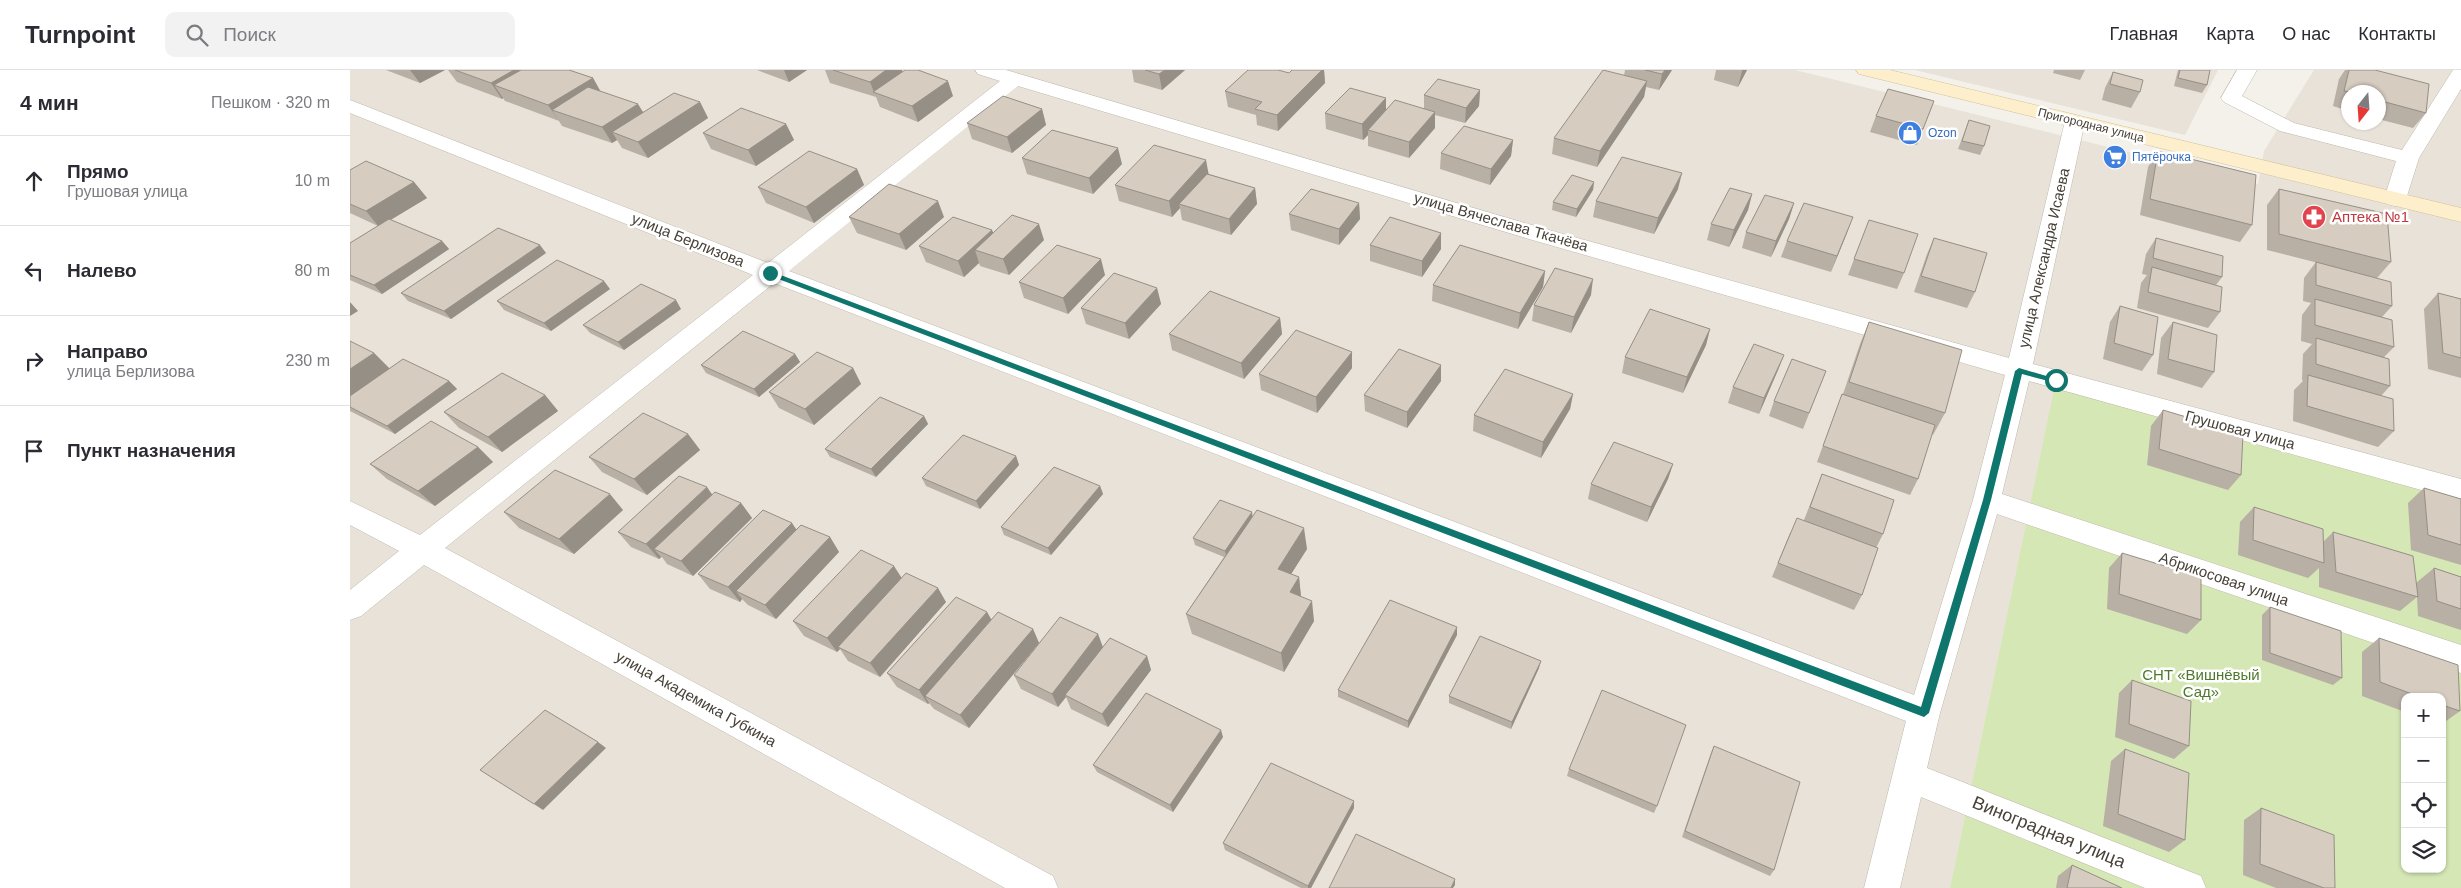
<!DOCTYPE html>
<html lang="ru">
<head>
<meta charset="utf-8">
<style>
	body { margin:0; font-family:Helvetica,sans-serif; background:#f2f2f3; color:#2b2b33 }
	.controls { position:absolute; right:15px; bottom:15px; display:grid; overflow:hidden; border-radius:10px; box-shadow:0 1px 4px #0004 }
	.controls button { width:45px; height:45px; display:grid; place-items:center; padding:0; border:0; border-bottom:1px solid #e1e1e2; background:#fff; color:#2b2b33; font:25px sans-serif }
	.compass { position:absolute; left:1991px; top:15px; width:45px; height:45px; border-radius:50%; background:#fff; box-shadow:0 1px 4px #0004; rotate:197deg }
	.stop { position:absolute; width:15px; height:15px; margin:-11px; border:4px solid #0f766e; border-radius:50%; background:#fff }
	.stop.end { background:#0f766e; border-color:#fff; box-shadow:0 1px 5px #0008 }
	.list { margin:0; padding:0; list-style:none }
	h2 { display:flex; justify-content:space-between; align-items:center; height:65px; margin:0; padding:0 20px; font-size:21px }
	h2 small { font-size:16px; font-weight:400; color:#7c7c81 }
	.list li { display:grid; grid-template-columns:32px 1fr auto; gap:15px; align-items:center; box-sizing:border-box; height:90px; padding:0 20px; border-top:1px solid #e1e1e2 }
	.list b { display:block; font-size:19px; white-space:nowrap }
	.list p { margin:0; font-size:16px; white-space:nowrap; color:#7c7c81 }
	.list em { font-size:16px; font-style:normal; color:#7c7c81 }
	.icon { flex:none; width:28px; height:28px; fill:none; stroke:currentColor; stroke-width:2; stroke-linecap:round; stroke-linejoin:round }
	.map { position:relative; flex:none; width:2111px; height:818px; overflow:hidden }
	header { display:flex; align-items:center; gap:30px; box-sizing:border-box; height:70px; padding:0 25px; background:#fff; border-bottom:1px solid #e1e1e2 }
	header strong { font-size:24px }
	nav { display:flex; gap:28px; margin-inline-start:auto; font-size:18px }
	.search { width:350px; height:45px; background:#f2f2f3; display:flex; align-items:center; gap:12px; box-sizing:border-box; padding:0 18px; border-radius:10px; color:#7c7c81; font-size:19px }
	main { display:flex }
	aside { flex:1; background:#fff }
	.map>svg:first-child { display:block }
</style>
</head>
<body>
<header>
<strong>Turnpoint</strong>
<div class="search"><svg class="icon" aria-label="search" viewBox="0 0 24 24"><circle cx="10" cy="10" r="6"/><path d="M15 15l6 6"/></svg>Поиск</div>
<nav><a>Главная</a><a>Карта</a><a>О нас</a><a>Контакты</a></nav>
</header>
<main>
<aside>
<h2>4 мин<small>Пешком · 320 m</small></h2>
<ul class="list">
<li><svg class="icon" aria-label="ahead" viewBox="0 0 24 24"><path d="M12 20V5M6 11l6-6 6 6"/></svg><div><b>Прямо</b><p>Грушовая улица</p></div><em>10 m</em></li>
<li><svg class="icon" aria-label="left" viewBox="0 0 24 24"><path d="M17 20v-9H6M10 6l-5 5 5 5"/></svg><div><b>Налево</b></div><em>80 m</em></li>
<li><svg class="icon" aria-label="right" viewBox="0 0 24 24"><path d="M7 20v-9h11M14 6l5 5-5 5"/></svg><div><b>Направо</b><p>улица Берлизова</p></div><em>230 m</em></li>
<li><svg class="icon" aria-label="arrive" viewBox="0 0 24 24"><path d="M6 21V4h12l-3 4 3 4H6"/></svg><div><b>Пункт назначения</b></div></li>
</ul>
</aside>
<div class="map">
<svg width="2111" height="818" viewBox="0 0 2111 818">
	<rect width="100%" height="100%" fill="#f4f1ea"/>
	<path fill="#e8e2d8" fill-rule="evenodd" d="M0,0H1445L1908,114L1914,81L1964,0H2111V420L1706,311L1600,818H0ZM1998,22H2028V52H1998Z
		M1565,0H1868L1835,65Z"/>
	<path fill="#d4e7b4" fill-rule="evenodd" d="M1706,310L2111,420V818H1600ZM2055,627H2092V799H2055Z"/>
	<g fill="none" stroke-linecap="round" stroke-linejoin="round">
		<g stroke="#c0b8ad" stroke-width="1">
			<path id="street" d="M625,0H656L1195,159L1659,288L1715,51L1718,47L1725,45L1732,47L1735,51L1683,294L2111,409V431L1679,311L1652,424L2111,575V603L1647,444L1590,643L1577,698L1851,806L1856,818H1795L1571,727L1550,818H1514L1556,651L424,213L95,478L703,806L708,818H655L74,495L11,546L0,550V520L49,481L0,455V431L70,465L403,205L0,43V30L418,193L650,11L628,4ZM668,16L1179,169L1655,305L1623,430L1564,625L439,201Z
				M1887,0H1907L1892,26L1944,53L2052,80L2103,0H2111V19L2069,88L2056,129L2053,134L2045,136L2037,134L2034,129L2046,91L1930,61L1874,32L1871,28Z"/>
		</g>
		<g stroke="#d3c19b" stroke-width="1">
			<path id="secondary" d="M1506,0H1540L2111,138V152L1509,4Z"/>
		</g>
		<use href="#street" fill="#fff" fill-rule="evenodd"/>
		<use href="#secondary" fill="#fdeecc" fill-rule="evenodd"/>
	</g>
	<path fill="#b8afa5" d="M36,0H95L70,13Z
		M98,0H219L243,8L250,21L293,42L350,32L358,48L298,88L272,78L267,70L262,73L212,56L209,51L155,31L153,28L152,29L107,12Z
		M407,0H457L439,12Z
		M475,0H552V2L603,26L568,52L530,37L526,27L480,13Z
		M782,0H835L812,20L784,12Z
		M942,0H974L975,13L928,61L907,55L906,45L878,37L875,21L939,3Z
		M1275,0H1322L1309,20L1296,17L1294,27L1247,97L1202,84L1204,68L1274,6Z
		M1366,0H1397L1388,17L1364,10Z
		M1704,0H1735L1730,10L1703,3Z
		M1828,0H1860L1857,15L1852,23L1824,16Z
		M1995,0H2025L2076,43L2063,58L2028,49V22H1998V41L1983,36L1989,9Z
		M1763,2L1790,22L1781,38L1752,30L1755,18Z
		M1130,20L1129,36L1115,53L1085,45V58L1059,88L1018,76V65L1013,70L976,59L975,43L1036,28V39L1074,38V25Z
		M1584,31L1567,75L1520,62L1526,46Z
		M692,39L696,55L662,83L622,69L617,53Z
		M1619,50L1634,76L1630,85L1608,79Z
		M436,54L444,70L406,96L361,79L353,63Z
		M1163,70L1161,86L1140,115L1090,99L1091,83Z
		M1808,81L1902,155L1890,172L1790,145L1798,97Z
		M672,88L772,94L743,124L677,104Z
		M507,99L514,115L464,153L416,133L408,117Z
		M0,100L64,112L77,128L40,150L92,171L99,179L32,224L0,210V173L28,156L0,143Z
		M859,104L905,118L907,134L881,165L832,150L830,138L822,147L769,131L765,115Z
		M1244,112L1243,120L1226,147L1202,140L1203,132Z
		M1328,119L1304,164L1243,147L1246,131Z
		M1929,119L2041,192L2027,208L1917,180V135Z
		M1402,124L1398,140L1379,177L1357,170L1361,154Z
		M1009,133L1010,149L989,175L941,160L939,144Z
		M1444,133L1439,149L1421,187L1392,178L1396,162Z
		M499,147H594L556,180L507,163Z
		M1519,150L1554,203L1547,219L1498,205Z
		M642,160L643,163L694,170L659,205L630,196L629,193L614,207L576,192L569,176Z
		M1497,163L1481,202L1431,187L1437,171Z
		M1584,168L1625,222L1617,238L1564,222L1577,184Z
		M1806,168L1872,207L1866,215L1870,242L1858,258L1787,238L1791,213L1797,205L1792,204L1796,184Z
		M1020,175L1091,179L1072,207L1020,191Z
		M196,183L101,249L58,231L51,223Z
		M1966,192L2042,236L2032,247L2044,277L2034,287L2040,316L2031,326L2044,361L2028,377L1943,351L1944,320L1953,311L1952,310L1953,284L1962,274L1951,271L1952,245L1961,233L1953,231L1954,208Z
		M1195,201L1193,217L1168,259L1082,231L1083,215Z
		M755,205L718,244L674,228L669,212Z
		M807,218L811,234L779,269L736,254L731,238Z
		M260,219L201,261L154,240L147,231Z
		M2088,223L2111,229V308L2078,299L2074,239Z
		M1241,225L1221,263L1182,251L1184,235Z
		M1770,236L1803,285L1792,301L1753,289L1760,252Z
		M331,239L274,280L240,263L233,255Z
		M930,248L932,264L894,309L822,280L819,264Z
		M1519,252L1595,343L1583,365L1582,364L1568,409L1560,425L1467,392L1486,340L1493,324L1510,274Z
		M1823,252L1864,302L1852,318L1807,304L1811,268Z
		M1360,259L1356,275L1333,323L1272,303L1275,287Z
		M1002,282V298L967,343L911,320L909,304Z
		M24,283L40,299L99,311L107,319L45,364L0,341V326Z
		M445,284L450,292L409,327L356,303L351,295Z
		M1434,285L1428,300L1409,344L1378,333L1383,317Z
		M1091,295V311L1057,358L1015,341L1014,325Z
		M503,298L511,314L464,355L429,338L419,322Z
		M1476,301L1453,359L1419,346L1424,331Z
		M1223,324L1220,339L1191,388L1123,361L1124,345Z
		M195,325L208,341L152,382L109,358L94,342Z
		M1813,340L1891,405L1878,420L1797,395L1801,356Z
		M574,346L578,354L526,407L480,387L475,379Z
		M338,364L350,380L297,425L252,402L239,387Z
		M128,377L143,392L85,436L37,409L20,394Z
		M666,386L669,395L630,439L576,416L572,408Z
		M1323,394L1318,409L1297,452L1238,429L1241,414Z
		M1472,404L1533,464L1526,478L1512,525L1504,540L1422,507L1440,463L1454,450Z
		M750,416L753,424L701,485L654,465L651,457Z
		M2074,418L2111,429V495L2061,480L2058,433Z
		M391,433L402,448L343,506L317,494L312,487L309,489L281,477L268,462Z
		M1904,437L1973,472L1983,462L2066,513L2084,498L2111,507V560L2068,546L2067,527L2050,541L1969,517V498L1958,508L1888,485L1890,452Z
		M273,440L224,484L169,458L154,442Z
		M903,446L957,479L941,504L949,507L951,526L964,551L934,602L842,564L836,544L874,487L845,475L843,468Z
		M442,453L446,460L480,467L489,482L426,549L398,535L392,529L390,532L360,519L348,504Z
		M1772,483L1851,550L1837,564L1757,539L1759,498Z
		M551,508L596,532L530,607L498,591L490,579L487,582L454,566L443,551Z
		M1920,537L1992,608L1983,615L1912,590V545Z
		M637,542L641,550L683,559L689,573L619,658L584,639L579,633L578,634L547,617L537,603Z
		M748,564L753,577L797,586L801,600L758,657L721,639L716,627L708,637L671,619L664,605Z
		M1107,565L1058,658L988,627V620Z
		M2029,568L2110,641L2092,654V627H2055V642L2012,626V582Z
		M1189,598L1161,659L1099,633V626Z
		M1782,610L1839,676L1824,689L1765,667L1769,623Z
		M873,667L823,742L747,702L743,695Z
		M1364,676L1424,800L1420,806L1332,767L1361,683Z
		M1775,679L1835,770L1819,782L1753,756L1761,691Z
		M1219,699L1307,736L1304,743L1217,706Z
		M1004,738L961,818H951L875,780L873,773Z
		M1911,738L1985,818H1926L1893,805L1894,750Z
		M1722,795L1772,818H1706L1708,806Z"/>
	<path fill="#968f86" d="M60,0H95L70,13Z
		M164,0H199L144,15L153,28L152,29L141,13Z
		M434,0H457L439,12Z
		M536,0H552L554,7L524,22L520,12Z
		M815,0H835L812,20L809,4Z
		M972,0H974L975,13L928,61L927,45Z
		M1315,0H1322L1309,20L1312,4Z
		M1392,0H1397L1388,17L1392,1Z
		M243,8L252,24L202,40L209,51L198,35Z
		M598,11L603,26L568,52L562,36Z
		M1297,11L1294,27L1247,97L1250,81Z
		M1130,20L1129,36L1115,53L1116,38Z
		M1036,28V44L1018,60V65L1013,70L1012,54Z
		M350,32L358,48L298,88L288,72Z
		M288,34L298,50L262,62L267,70L262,73L252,57Z
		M692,39L696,55L662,83L657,67Z
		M1085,42V58L1059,88V72Z
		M436,54L444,70L406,96L398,80Z
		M1163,70L1161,86L1140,115L1141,99Z
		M768,78L772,94L743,124L739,108Z
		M856,90L859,106L829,134L830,138L822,147L819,131Z
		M507,99L514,115L464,153L456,137Z
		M1332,103L1328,119L1304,164L1308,148Z
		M64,112L77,128L29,157L16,141Z
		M1244,112L1243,120L1226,147L1227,139Z
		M905,118L907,134L881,165L879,149Z
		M1402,124L1398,140L1379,177L1384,160Z
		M588,131L594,147L556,180L549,164Z
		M1009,133L1010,149L989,175V159Z
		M1444,133L1439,149L1421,187L1426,171Z
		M1503,147L1497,163L1481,202L1487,186Z
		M689,154L694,170L659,205L653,189Z
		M642,160L648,176L625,180L629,193L614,207L608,191Z
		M1091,163V179L1072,207V191Z
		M92,171L99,179L32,224L24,215Z
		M190,175L196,183L101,249L94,241Z
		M751,189L755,205L718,244L713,228Z
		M1195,201L1193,217L1168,259L1170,243Z
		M1243,209L1241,225L1221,263L1224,247Z
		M254,211L260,219L201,261L194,253Z
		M807,218L811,234L779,269L775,253Z
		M326,230L331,239L274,280L268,272Z
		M0,232L8,241L0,246Z
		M930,248L932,264L894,309L891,293Z
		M1360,259L1356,275L1333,323L1337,307Z
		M1002,282V298L967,343L966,327Z
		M24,283L40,299L0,326V299Z
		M445,284L450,292L409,327L404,319Z
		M1434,285L1428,300L1409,344L1414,328Z
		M1091,295V311L1057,358V342Z
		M503,298L511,314L464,355L455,339Z
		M99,311L107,319L45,364L37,356Z
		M1223,324L1220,339L1191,388L1193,372Z
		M195,325L208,341L152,382L138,367Z
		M574,346L578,354L526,407L521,399Z
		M338,364L350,380L297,425L284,409Z
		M128,377L143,392L85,436L68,421Z
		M666,386L669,395L630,439L626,431Z
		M1323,394L1318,409L1297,452L1301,437Z
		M750,416L753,424L701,485L698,478Z
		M357,417L368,433L304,479L311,487L309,489L296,474Z
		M260,424L273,440L224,484L209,469Z
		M391,433L402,448L343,506L331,491Z
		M902,442L903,450L877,488L875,481Z
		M442,453L452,468L386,521L392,529L390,532L378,517Z
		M954,458L957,479L931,520L928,499Z
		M480,467L489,482L426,549L415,535Z
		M544,496L553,510L488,577L490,579L487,582L477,568Z
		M949,507L951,527L940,522Z
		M588,518L596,532L530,607L520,593Z
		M962,531L964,551L934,602L931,583Z
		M637,542L645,556L575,626L579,633L578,634L569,620Z
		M1107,557V565L1058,658V651Z
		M683,559L689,573L619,658L610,645Z
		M748,564L753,578L715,625L716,627L708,637L702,624Z
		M797,586L801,600L758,657L752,644Z
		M1191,591L1189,598L1161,659L1162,652Z
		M871,660L873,667L823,742L820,735Z
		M248,672L256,678L193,740L184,734Z
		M1004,731V738L961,818H958V816Z
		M1105,809V815L1103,818H1101Z"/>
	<path fill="#d6ccc0" stroke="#968f86" d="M105,0H164L141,13Z
		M171,0H219L243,8L198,35L144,15Z
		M483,0H536L520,12Z
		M555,0H568L598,11L562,36L523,22Z
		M795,0H815L809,4Z
		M898,0H928L939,3L942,0H972L927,45L905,39L912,32L875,21Z
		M1253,0L1297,11L1250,81L1204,68Z
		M1295,0H1315L1312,4Z
		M1830,0H1860L1857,15L1828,8Z
		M1999,0H2025L2079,14L2076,43L2028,30V22H2001L1994,21Z
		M1763,2L1793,10L1790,22L1760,14Z
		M1088,9L1130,20L1116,38L1074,25Z
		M238,17L288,34L252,57L202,40Z
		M1000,18L1036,28L1012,54L975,43Z
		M1538,19L1584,31L1573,59L1526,46Z
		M324,23L350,32L288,72L262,62Z
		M653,26L692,39L657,67L617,53Z
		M1045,30L1085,42L1059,72L1018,60Z
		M391,38L436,54L398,80L353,63Z
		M1619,50L1640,56L1634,76L1612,71Z
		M1114,56L1163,70L1141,99L1091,83Z
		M702,60L768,78L739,108L672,88Z
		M804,75L856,90L819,131L765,115Z
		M459,81L507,99L456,137L408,117Z
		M1808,81L1906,105L1902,155L1800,129Z
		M1272,87L1332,103L1308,148L1246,131Z
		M16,91L64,112L16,141L0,134V100Z
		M857,104L905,118L879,149L829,134Z
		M1222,105L1244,112L1227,139L1203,132Z
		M539,114L588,131L549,164L499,147Z
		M1380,118L1402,124L1384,160L1361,154Z
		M961,119L1009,133L989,159L939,144Z
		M1929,119L2037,144L2041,192L1929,164Z
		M1415,125L1444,133L1426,171L1396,162Z
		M1454,133L1503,147L1487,186L1437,171Z
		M662,145L689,154L653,189L625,180Z
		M603,147L642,160L608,191L569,176Z
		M1040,147L1091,163L1072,191L1020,175Z
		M39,149L92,171L24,215L0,205V173Z
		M1519,150L1568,164L1554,203L1504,189Z
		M148,158L190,175L94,241L51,223Z
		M1584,168L1637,183L1625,222L1571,206Z
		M1806,168L1873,186L1872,207L1803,188Z
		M707,175L751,189L713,228L669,212Z
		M1110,175L1195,201L1170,243L1083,215Z
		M207,190L254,211L194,253L147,231Z
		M1966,192L2041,212L2042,236L1966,215Z
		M1802,197L1872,217L1870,242L1798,222Z
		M1205,198L1243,209L1224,247L1184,235Z
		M764,203L807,218L775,253L731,238Z
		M291,214L326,230L268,272L233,255Z
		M860,221L930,248L891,293L819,264Z
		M2088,223L2111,229V288L2093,283Z
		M1965,229L2042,250L2044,277L1965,255Z
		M1770,236L1808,247L1803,285L1764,273Z
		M1300,239L1360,259L1337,307L1275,287Z
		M1519,252L1612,280L1595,343L1499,312Z
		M1823,252L1867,265L1864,302L1818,289Z
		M946,260L1002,282L966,327L909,304Z
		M393,261L445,284L404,319L351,295Z
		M1966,268L2039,289L2040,316L1966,294Z
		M0,271L24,283L0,299Z
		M1404,274L1434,285L1414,328L1383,317Z
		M1049,279L1091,295L1057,342L1014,325Z
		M467,282L503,298L455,339L419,322Z
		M53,289L99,311L37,356L0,337V326Z
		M1442,289L1476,301L1459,343L1424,331Z
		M1155,299L1223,324L1193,372L1124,345Z
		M152,303L195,325L138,367L94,342Z
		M1958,305L2043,329L2044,361L1957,336Z
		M1492,324L1585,355L1568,409L1473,376Z
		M530,327L574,346L521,399L475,379Z
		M1813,340L1893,364L1891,405L1809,379Z
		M293,343L338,364L284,409L239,387Z
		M81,351L128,377L68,421L20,394Z
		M613,365L666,386L626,431L572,408Z
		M1264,372L1323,394L1301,437L1241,414Z
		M704,397L750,416L698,478L651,457Z
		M205,400L260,424L209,469L154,442Z
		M1472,404L1544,430L1533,464L1460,437Z
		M329,406L357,417L296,474L268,462Z
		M2074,418L2111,429V475L2078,465Z
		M365,422L391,433L331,491L304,479Z
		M870,430L902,442L875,481L843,468Z
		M1904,437L1973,459L1974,493L1903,470Z
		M413,440L442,453L378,517L348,504Z
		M907,440L954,458L928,499L949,507L940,522L962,531L931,583L836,544Z
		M1447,448L1528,478L1512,525L1428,493Z
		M451,455L480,467L415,535L386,521Z
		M1983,462L2063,486L2068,527L1986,502Z
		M511,480L544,496L477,568L443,551Z
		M1772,483L1851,507V550L1769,524Z
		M2084,498L2111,507V539L2087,531Z
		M556,503L588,518L520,593L488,577Z
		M606,527L637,542L569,620L537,603Z
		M1040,530L1107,557L1058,651L988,620Z
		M1920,537L1991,561L1992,608L1920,583Z
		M648,542L683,559L610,645L575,626Z
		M710,547L748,564L702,624L664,605Z
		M1130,566L1191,591L1162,652L1099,626Z
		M760,568L797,586L752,644L715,625Z
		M2029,568L2108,595L2110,641L2092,635V627H2070L2030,612Z
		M1782,610L1841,631L1839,676L1779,654Z
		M1252,620L1336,655L1307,736L1219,699Z
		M796,623L871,660L820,735L743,695Z
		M195,640L248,672L184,734L130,700Z
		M1364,676L1450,712L1424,800L1335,761Z
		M1775,679L1839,703L1835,770L1768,744Z
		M921,693L1004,731L958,816L873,773Z
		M1911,738L1984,765L1985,818H1974L1910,794Z
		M1006,764L1105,809L1101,818H979Z
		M1722,795L1772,818H1717Z"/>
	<path fill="#0f766e" d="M420,201L1571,637L1633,430L1665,301L1669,298L1710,310L1706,313L1672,304L1641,430L1579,643L1574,647L418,205L417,203Z"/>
	<defs>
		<g id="shop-disc" transform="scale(1.25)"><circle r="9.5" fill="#3f7fe0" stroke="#fff"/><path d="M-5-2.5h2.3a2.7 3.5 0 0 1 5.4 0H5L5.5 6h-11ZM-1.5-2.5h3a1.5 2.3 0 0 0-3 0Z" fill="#fff"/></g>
		<g id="supermarket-disc" transform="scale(1.25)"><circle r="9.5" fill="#3f7fe0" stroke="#fff"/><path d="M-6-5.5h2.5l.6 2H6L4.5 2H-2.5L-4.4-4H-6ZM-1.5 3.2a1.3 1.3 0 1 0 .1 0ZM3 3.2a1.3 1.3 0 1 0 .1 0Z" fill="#fff"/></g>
		<g id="pharmacy-disc" transform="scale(1.25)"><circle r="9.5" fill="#e0444e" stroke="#fff"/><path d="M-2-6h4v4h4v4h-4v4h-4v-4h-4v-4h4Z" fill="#fff"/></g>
	</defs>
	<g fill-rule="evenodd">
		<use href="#shop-disc" x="1560" y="63"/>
		<use href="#supermarket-disc" x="1765" y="87"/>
		<use href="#pharmacy-disc" x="1964" y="147"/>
	</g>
	<g text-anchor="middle" stroke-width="5" stroke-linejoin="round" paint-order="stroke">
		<g font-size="12" fill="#484138" stroke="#fff">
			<text transform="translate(1741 55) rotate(14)" y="4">Пригородная улица</text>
		</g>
		<g font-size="12" fill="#366cbe" stroke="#fff" text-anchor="start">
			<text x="1578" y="67">Ozon</text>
			<text x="1782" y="91">Пятёрочка</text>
		</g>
		<g font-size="15" fill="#be3a42" stroke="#fff" text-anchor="start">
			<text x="1982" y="152">Аптека №1</text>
		</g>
		<g font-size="15" fill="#484138" stroke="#fff">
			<text transform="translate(1151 152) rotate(16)" y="5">улица Вячеслава Ткачёва</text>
			<text transform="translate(338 170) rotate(22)" y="5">улица Берлизова</text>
			<text transform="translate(1694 188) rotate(-77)" y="5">улица Александра Исаева</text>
			<text transform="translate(1890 360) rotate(15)" y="5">Грушовая улица</text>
			<text transform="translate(1874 509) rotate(19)" y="5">Абрикосовая улица</text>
			<text transform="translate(346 629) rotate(29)" y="5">улица Академика Губкина</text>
		</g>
		<g font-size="15" fill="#4e792c" stroke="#fff">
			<text x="1851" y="610">СНТ «Вишнёвый<tspan x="1851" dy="17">Cад»</tspan></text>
		</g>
		<g font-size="18" fill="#484138" stroke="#fff">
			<text transform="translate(1699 762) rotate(22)" y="6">Виноградная улица</text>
		</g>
	</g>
</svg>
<div class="controls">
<button>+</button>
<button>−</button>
<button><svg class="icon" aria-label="locate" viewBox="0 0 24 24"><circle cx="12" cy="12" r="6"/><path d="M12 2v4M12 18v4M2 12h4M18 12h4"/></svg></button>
<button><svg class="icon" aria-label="layers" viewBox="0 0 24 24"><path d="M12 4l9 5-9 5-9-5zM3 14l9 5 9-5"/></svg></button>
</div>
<svg class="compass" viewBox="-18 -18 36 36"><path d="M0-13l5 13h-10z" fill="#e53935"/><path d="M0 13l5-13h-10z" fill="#7c7c81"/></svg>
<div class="stop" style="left:1706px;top:310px"></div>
<div class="stop end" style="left:420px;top:203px"></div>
</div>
</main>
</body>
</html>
